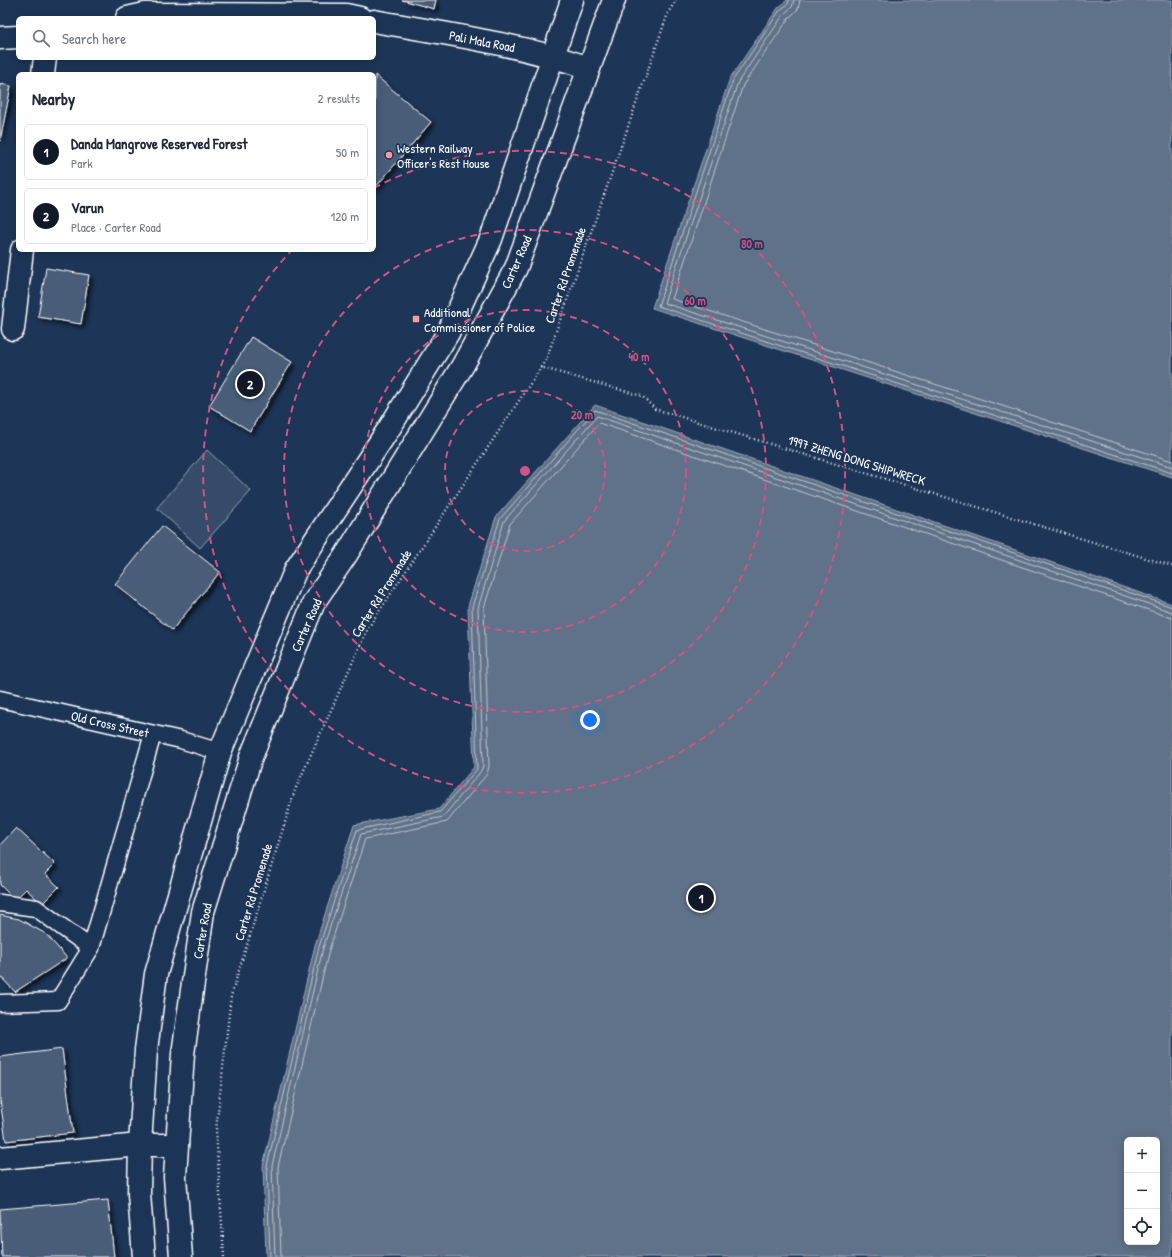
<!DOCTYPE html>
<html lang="en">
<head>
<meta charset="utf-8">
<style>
	body { margin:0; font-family:"Patrick Hand",sans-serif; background:#f2f2f3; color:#1f2937 }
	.controls { position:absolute; right:12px; bottom:12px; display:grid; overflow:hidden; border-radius:6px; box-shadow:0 2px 10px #0003 }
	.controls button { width:36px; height:36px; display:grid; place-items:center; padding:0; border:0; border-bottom:1px solid #e0e1e3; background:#fff; color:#1f2937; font:20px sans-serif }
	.you { position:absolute; left:590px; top:720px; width:14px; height:14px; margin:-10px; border:3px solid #fff; border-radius:50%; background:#1a73e8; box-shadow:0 0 0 6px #1a73e833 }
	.badge { display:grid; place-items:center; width:26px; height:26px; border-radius:50%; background:#111827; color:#fff; font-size:13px; font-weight:700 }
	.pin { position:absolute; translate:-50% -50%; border:2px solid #fff; box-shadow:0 1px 4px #0006 }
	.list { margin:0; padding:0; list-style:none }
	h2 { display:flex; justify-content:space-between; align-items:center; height:52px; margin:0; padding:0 16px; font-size:17px }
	h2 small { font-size:13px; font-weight:400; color:#747a83 }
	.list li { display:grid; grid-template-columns:26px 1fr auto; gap:12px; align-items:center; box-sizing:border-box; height:56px; margin:0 8px 8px; padding:0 8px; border:1px solid #e0e1e3; border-radius:6px }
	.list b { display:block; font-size:15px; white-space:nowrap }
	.list p { margin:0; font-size:13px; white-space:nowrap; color:#747a83 }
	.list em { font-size:13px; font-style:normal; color:#747a83 }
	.icon { flex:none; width:22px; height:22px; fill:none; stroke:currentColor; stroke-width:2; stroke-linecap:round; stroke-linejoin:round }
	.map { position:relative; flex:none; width:1172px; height:1257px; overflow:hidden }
	.search { position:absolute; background:#fff; box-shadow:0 2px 10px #0003; left:16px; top:16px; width:360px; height:44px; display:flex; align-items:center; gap:10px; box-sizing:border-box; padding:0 14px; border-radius:6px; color:#747a83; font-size:15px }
	.panel { position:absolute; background:#fff; box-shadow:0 2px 10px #0003; left:16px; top:72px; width:360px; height:180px; border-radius:6px }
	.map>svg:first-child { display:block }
</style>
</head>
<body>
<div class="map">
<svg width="1172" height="1257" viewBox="0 0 1172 1257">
	<defs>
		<filter id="shadow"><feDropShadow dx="3.5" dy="3.5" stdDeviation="2" flood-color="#0009"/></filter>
	</defs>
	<rect width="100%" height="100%" fill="#1d3557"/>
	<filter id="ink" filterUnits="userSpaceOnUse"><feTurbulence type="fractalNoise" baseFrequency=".025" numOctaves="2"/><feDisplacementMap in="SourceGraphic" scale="8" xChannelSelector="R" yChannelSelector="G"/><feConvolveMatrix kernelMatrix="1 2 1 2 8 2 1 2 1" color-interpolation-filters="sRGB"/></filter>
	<g filter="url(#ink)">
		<path fill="#364b69" stroke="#9aa5b4" d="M207,450L251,491L200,548L157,508Z"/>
		<path fill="#617289" stroke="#a0aab8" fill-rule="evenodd" d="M787,0H1172V477L652,308L730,78L778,8Z
			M595,405L1172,604V1257H266L263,1166L315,945L354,825L439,809L474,767L468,606L496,517ZM1127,1140H1157V1242H1127Z"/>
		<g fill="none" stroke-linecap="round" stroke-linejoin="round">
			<path stroke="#c0c7d0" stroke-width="1" d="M789,0L788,4L780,10L733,80L658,306L1172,473
				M794,0L792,7L784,14L738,82L664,303L1172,467
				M800,0L798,9L789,18L743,85L672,299L1172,461
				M270,1257L267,1166L319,947L357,830L440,812L477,769L472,607L500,519L595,410L1172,607
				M275,1257L272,1166L323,948L361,834L443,817L481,771L483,766L478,608L504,521L597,416L1172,612
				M281,1257L278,1167L329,950L365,839L447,822L487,774L489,766L484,608L510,524L599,423L1172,618"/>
		</g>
		<path fill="#4a5d79" stroke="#fff" filter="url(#shadow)" d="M402,0H436L434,9Z
			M375,75L431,122L375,188L374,187Z
			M0,84L11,86L0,141Z
			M46,268L89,275L81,324L38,317Z
			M251,337L292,362L250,431L209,406Z
			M162,526L220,572L172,630L115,584Z
			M16,828L55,864L45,874L59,887L42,904L26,889L15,900L0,885V845Z
			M0,915L19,919L46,934L67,958L15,992L0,976Z
			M62,1049L73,1133L6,1141L0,1100V1057Z
			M108,1200L114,1257H2L0,1209Z"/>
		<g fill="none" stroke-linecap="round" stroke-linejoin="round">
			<g stroke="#fff" stroke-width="19">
				<path id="lane" d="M0,699L181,740L220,752
					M0,903L36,908L91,948
					M0,1003L58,1001L91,948L153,734"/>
			</g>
			<g stroke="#fff" stroke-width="25">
				<path id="street" d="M127,18L145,14L346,15L360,18
					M374,21C447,34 519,44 589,68
					M0,38L18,37
					M43,74L45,58
					M13,329L22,250
					M0,1158L140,1145H177"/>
			</g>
			<g stroke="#fff" stroke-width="25">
				<path id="secondary" d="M144,1257L139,1194L140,1145L146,1050L156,974L220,752L296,569L390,427L448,333L491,239L572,0
					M181,1257L175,1177L183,1054L203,912L251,757L314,602L346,555L463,365L516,268L614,0"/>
			</g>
			<path stroke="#fff" stroke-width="2.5" stroke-dasharray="1 3" stroke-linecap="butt" d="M540,367L642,396L655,409L1172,566
				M224,1257L216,1130L231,996L295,790L368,628L546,360L668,13L676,0"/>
			<use href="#lane" stroke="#1d3557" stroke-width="16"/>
			<use href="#street" stroke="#1d3557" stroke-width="22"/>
			<use href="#secondary" stroke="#1d3557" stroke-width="22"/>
		</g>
	</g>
	<g fill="none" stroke="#d15284" stroke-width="2" stroke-dasharray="7 5">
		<circle cx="525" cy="471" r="80"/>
		<circle cx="525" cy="471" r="161"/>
		<circle cx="525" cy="471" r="241"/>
		<path d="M374 188A321 321 0 1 1 292 250"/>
	</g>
	<g fill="#ff9aa2" stroke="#1d3557" stroke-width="1.5">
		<circle cx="389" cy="155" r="4"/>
		<rect x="412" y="315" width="8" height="8" rx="2"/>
	</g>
	<g text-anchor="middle" stroke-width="3.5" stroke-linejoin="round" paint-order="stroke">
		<g font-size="13" fill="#fff" stroke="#1d3557">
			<text transform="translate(482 41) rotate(11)" y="5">Pali Mala Road</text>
			<text transform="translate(516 262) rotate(-66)" y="5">Carter Road</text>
			<text transform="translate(565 275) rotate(-71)" y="5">Carter Rd Promenade</text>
			<text transform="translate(857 460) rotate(17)" y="5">1997 ZHENG DONG SHIPWRECK</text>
			<text transform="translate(381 593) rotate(-58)" y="5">Carter Rd Promenade</text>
			<text transform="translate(306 625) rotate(-66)" y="5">Carter Road</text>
			<text transform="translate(110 724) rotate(13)" y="5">Old Cross Street</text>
			<text transform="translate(253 892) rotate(-73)" y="5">Carter Rd Promenade</text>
			<text transform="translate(202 931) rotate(-80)" y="5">Carter Road</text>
		</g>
		<g font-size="13" fill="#fff" stroke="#1d3557" text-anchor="start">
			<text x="397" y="153">Western Railway<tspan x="397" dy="15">Officer's Rest House</tspan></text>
			<text x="424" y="317">Additional<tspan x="424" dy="15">Commissioner of Police</tspan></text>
		</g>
	</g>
	<circle cx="525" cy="471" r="6" fill="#d15284" stroke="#1d3557" stroke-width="2"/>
	<g font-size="12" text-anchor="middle" font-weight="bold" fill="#d15284" stroke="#1d3557" stroke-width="3.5" stroke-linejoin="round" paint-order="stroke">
		<text x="752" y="248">80 m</text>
		<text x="695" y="305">60 m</text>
		<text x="639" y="361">40 m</text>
		<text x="582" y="419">20 m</text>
	</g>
</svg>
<div class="controls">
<button>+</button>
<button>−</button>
<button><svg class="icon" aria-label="locate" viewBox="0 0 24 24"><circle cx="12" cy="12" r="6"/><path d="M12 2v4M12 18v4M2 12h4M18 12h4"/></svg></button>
</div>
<div class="you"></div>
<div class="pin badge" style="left:701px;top:898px">1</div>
<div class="pin badge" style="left:250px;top:384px">2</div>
<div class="search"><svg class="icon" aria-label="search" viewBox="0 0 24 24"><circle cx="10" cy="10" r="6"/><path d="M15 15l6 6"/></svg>Search here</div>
<section class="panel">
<h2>Nearby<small>2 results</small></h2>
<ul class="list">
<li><span class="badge">1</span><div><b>Danda Mangrove Reserved Forest</b><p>Park</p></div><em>50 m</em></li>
<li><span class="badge">2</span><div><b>Varun</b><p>Place · Carter Road</p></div><em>120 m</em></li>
</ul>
</section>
</div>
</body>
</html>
